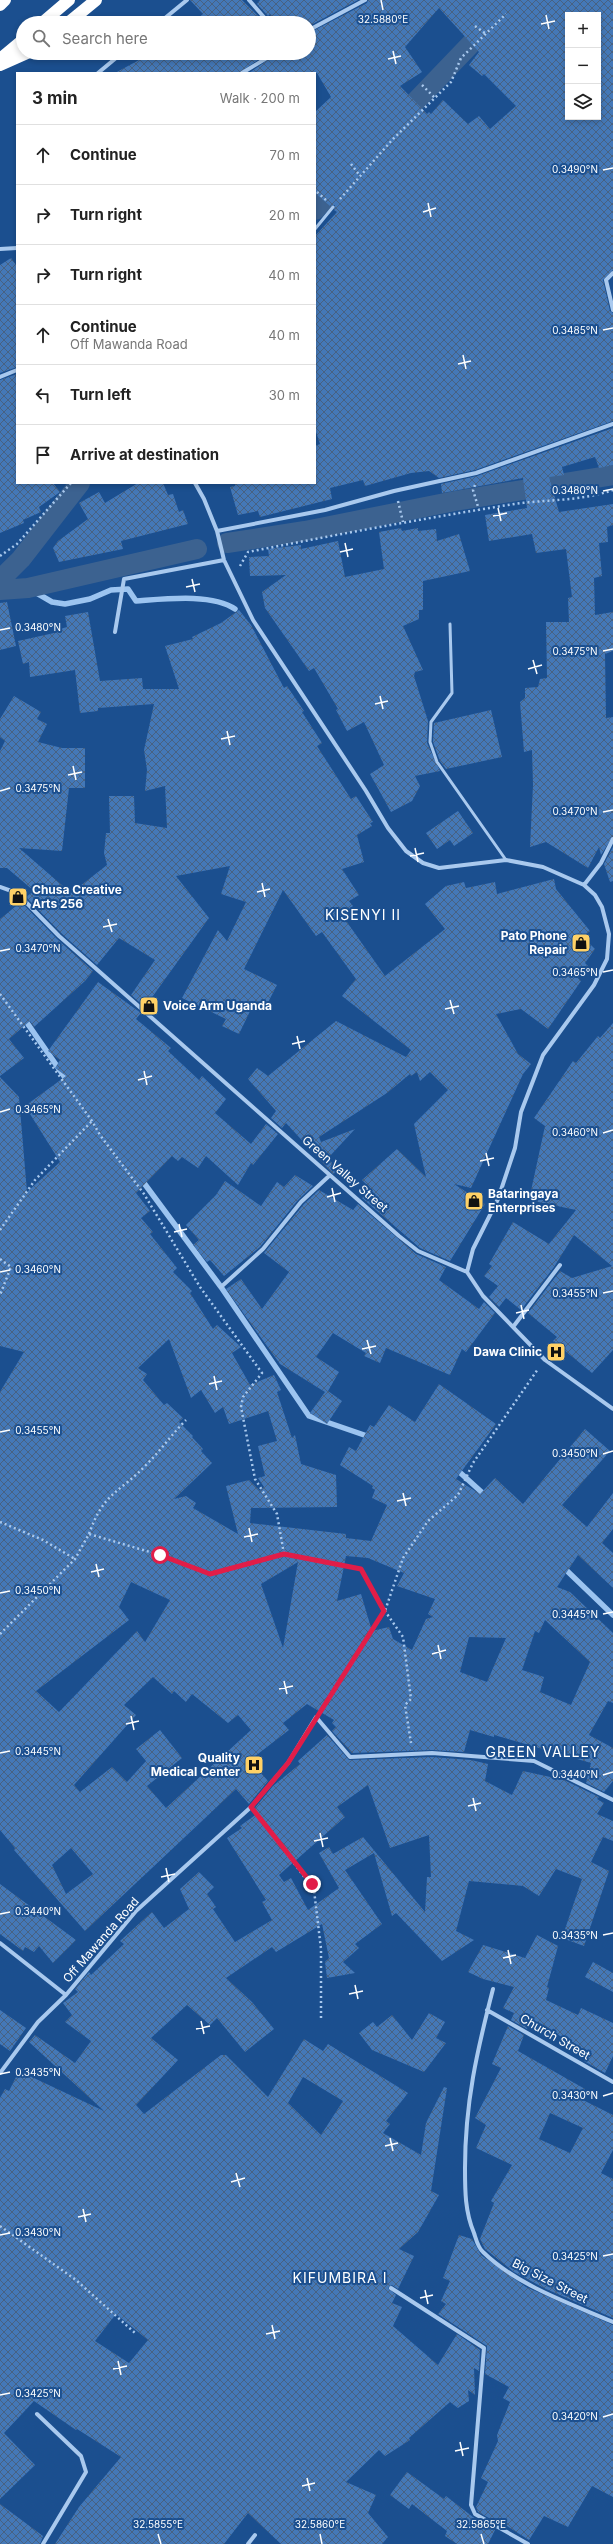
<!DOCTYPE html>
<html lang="en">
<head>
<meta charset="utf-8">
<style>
	body { margin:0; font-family:Inter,sans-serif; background:#f6f6f6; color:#222 }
	.controls { position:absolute; right:12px; top:12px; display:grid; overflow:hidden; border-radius:0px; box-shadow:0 2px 6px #0003 }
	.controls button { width:36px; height:36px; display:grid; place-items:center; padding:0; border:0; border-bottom:1px solid #e0e0e0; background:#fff; color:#222; font:20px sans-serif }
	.stop { position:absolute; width:12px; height:12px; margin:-9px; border:3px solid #e11d48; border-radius:50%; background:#fff }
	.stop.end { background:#e11d48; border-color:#fff; box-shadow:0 1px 4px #0008 }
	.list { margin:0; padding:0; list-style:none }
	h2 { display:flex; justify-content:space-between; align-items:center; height:52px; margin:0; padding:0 16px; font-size:17px }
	h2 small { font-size:13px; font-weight:400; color:#767676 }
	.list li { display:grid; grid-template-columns:26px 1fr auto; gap:12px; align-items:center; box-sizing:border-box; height:60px; padding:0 16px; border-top:1px solid #e0e0e0 }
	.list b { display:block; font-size:15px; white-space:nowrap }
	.list p { margin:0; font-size:13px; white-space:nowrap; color:#767676 }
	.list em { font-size:13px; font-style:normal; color:#767676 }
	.icon { flex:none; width:22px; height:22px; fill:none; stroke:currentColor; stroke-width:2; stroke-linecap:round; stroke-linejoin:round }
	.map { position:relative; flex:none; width:613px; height:2544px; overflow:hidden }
	.search { position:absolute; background:#fff; box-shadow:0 2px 6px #0003; left:16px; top:16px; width:300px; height:44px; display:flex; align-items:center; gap:10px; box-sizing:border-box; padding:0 14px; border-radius:22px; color:#767676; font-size:15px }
	.panel { position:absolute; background:#fff; box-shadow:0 2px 6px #0003; left:16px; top:72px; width:300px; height:412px; border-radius:0px }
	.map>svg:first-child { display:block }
</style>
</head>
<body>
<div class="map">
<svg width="613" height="2544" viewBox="0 0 613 2544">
	<defs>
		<pattern id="building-cross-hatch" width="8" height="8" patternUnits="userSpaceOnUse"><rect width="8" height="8" fill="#4478b7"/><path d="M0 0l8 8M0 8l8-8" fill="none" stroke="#486282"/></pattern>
	</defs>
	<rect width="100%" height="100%" fill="#1b4f8f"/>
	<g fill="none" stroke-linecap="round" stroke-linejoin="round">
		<path stroke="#9cc4f0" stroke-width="5.5" d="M28,588L52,602L65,604L90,599L111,590L128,589L136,601C164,599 212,593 235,609
			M23,1017L68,1082
			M141,1179L221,1287L309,1416L370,1437
			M455,1468L487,1497
			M563,1567L613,1615"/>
		<path stroke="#3c6290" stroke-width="20" d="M397,121L513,0
			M315,210L342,180
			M227,543L305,531L455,501L613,475
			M0,580L21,559L80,483
			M0,590L28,588L197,549"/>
	</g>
	<path fill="url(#building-cross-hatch)" fill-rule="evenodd" d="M190,0H242L262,20L261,23H192L203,14Z
		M260,0H358L309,26V23H275L270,14L268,16L257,4Z
		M368,0H613V270L603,280L610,311L613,313V421L475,470L439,478L429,471L411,473L365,486L363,480L330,488L332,499L260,517L258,511L238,515L230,487L235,486V483H315V446L320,444L315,429V236L337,212L334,210L335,205L330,206L315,193V112L331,97L317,73H249L278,53H309V33L367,3ZM439,8L479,52L469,65L482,76L484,74L516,106L490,129L479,116L468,124L443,100L431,114L429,112L427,114L400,86L422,72L405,47ZM568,15H598V117H568Z
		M152,53H268L239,73H115Z
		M11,258L17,266V367L0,373V265Z
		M17,374V483H53L60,492L39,507L41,512L23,520L24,523L0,533V380Z
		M613,428V465L599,468L595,457L562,467L564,475L549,477L559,512L613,504V525L607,527L608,542L599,543L602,576L594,578L595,615L613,612V651L605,654L606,718L613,717V836L601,855L599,847L588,868L546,842L530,847L533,785L532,750L524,752L520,702L525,698V688L538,687L540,679L547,678L546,622H569L568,598L572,597L566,549L536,553L532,534L489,541L485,515L527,508L523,478L442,493L441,484L477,476Z
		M138,483H163L168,495L173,494L179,512L183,510L188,524L121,541L123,549L59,562L53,548L58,541L88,519L79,503L99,492L105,503Z
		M401,528L402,531L418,528V531L436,529L437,541L459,534L470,571L423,581V610H419V619L403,626L423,670L415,672L414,676L428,721L427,743L440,771L415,776L420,786L412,801L391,812L370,774L384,765L364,722L347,731L336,710L338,709L314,668L309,671L265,608L262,592L286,575L250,576L249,557L269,556L268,549L301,545V549L338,541L345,577L384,569L379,532Z
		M7,602L16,646L0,650V603Z
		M239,610L251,625L284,688L287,686L304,711L302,712L322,743L317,746L351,799L356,796L373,822L370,823L372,826L357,835L364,862L342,869L359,895L349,901L353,906L342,915L385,976L445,929L425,904L446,886L464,882L466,888L495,882L497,894L554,879L556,889L590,931L583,937L595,949L585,963L588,966L578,978L581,981L548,1029L521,1009L496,1014L518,1054L531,1064L523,1074L471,1188L454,1184L485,1204L450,1261L420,1248L362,1198L370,1188L362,1180L397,1149L426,1177L414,1124L448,1090L430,1072L420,1081L417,1072L411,1076L410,1074L387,1093L319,1137L321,1142L355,1129L329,1157L336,1172L333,1174L286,1123L282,1128L271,1118L276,1111L248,1079L257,1068L268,1076L336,1021L406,1057L411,1050L342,996L356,979L322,932L316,936L283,890L244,969L277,985L264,1010L253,1005L239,1034L222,1026L226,1019L182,998L218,930L227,941L246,902L221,894L230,866L176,876L209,918L145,1007L131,995L155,960L119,938L97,965L61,933L26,897L34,891L7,868H0V751L5,741L0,737V719L14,696L41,712L37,719L47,724L38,742L62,748H85V788H69L62,851L19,848L71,893L107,865L104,853L106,833H110L109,796H134L135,823L167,828L165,786L145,791L147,770L144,750L154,704L98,708V711L80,713L75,670L30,677L29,662L23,664L18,641L54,633L53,631L67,627L65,616L88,612L100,681L142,678L143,689H179L165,646L193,639L192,637L221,623Z
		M491,710L502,757L446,769L440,761L433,742L434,723Z
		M458,811L473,833L454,846L450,840L437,849L426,833Z
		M613,847V881L610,882L604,864Z
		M21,902L57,939L93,971L85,981L34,1027L30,1021L9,1039L24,1058L0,1076V919Z
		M98,982L141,1013L136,1019L171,1048L168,1051L199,1080L202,1076L226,1099L215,1113L251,1144L266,1124L278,1134L253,1165L251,1163L238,1185L206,1156L198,1168L182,1157L178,1161L172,1156L136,1193L150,1211L141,1218L153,1232L150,1234L177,1268L173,1272L192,1291L190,1293L213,1329L217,1325L241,1347L232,1353L250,1385L274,1375L281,1390L277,1392L292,1438L295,1435L301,1464L336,1475L337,1507L251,1508L250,1523L346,1534V1538L371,1541L387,1505L372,1498L375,1490L372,1488L373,1486L340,1465L349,1447L356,1451L370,1425L374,1427L389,1405L415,1422L439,1384L496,1424L456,1479L480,1494L495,1478L523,1504L585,1429L610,1451L562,1505L587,1527L613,1493V1529L602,1543L613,1553V1588L578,1555L557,1587L570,1592L613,1633V1703L608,1701L589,1735L613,1748V1781L604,1792L586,1783L591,1763L494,1735V1737L470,1730L464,1752L432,1750L352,1753L332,1731L336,1727L332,1723L334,1720L307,1704L283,1723L289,1730L250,1760L268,1781L249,1804L236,1789L85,1931L14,1850L15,1848L0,1830V1392L24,1352L0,1346V1077L19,1097L27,1192L60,1162L25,1106L66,1076L55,1068L60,1060L48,1051ZM169,1339L191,1398L201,1390L215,1413L223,1407L229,1424L268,1411L277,1441L258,1446L265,1476L258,1478L264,1487L260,1491L249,1480L226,1486L238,1534L193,1508L196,1503L186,1496L174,1499L212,1463L201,1451L203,1449L192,1437L193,1436L179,1422L183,1418L167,1403L164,1405L143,1380L147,1374L138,1368ZM346,1556L368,1558L404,1573L397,1586L435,1599L428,1614L433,1617L426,1619L412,1650L393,1639L389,1627L372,1631L361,1594L337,1601ZM298,1562L283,1648L261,1584ZM131,1582L170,1600L145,1642L137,1631L59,1712L36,1691L129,1620L119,1607ZM545,1620L590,1662L571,1705L540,1692L544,1677L522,1670L535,1631L539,1633ZM469,1637L506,1638L487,1682L460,1672ZM153,1677L172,1694L174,1691L186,1702L192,1694L228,1723L238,1715L251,1730L166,1808L147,1786L182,1758L160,1730L136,1749L146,1761L127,1782L112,1767L80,1792L74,1785L136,1715L124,1705ZM71,1848L93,1874L66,1894L52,1865Z
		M613,1023V1350L592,1373L553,1341L557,1337L528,1313L560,1271L572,1278L612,1266L574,1235L554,1267L521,1310L506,1298L499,1307L489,1297L498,1286L484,1276L492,1266L489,1264L513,1222L549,1244L576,1210L529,1200L545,1126L534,1118L573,1061L576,1063L598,1036L600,1038Z
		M295,1175L313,1186L298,1200L260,1247L224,1276L210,1260L207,1262L193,1245L199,1240L186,1225L216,1195L225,1181L261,1206L277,1182L284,1187Z
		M319,1190L353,1210L358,1204L416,1254L446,1267L439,1280L479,1309L484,1302L495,1313L466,1352L462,1349L450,1375L386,1348L380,1363L364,1356L366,1353L333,1333L316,1357L339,1372L328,1391L342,1401L327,1424L310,1413L325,1392L280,1364L226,1289L241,1279L262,1309L289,1272L264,1253L304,1204Z
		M327,1735L349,1760L432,1757L471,1760L488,1764L485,1781L512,1795L523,1771L564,1780L599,1797L597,1799L604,1803L597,1814L613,1821V1841L603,1837L591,1862L609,1871L584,1946L562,1938L582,1879L556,1869L539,1896L523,1886L469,1881L456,1931L474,1940L442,1961L396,1913L392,1916L374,1853L345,1870L382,1924L355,1944L359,1948L343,1962L355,1973L327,1978L325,1962L329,1958L322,1924L276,1952L272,1947L226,1978L252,2002L274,2029L245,2052L217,2018L210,2025L187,2005L151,2038L178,2060L136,2105L144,2114L221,2055H226L268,2097L304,2039L323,2051L328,2044L408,2093L386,2121L390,2124L383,2133L421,2155L426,2123L444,2087L447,2088L431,2191L439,2195L418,2232L399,2249L414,2256L398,2289L392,2285L388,2288L396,2295L392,2303L402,2307L393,2326L438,2365L457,2334L480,2350L479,2371L474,2368L475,2395L468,2390L469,2401L458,2408L450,2402L409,2438L410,2440L385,2456L379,2450L346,2482L376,2495L368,2513L388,2537L382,2544H281L248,2513L224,2544H55L79,2507L121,2457L77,2429L76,2430L34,2401L4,2433L35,2465L0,2499V2098L5,2089L9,2091L19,2071L104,2111L29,2042L35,2035L75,2063L91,2041L65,2022L72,2015L63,2003L78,1992L75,1989L89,1972L91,1975L124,1944L120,1941L152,1912L164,1928L189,1909L180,1889L199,1872L214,1887L207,1894L216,1907L213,1909L235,1942L272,1920L262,1902L266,1900L227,1838L242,1828L240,1826L258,1813L254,1809L273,1786L300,1764L298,1761ZM368,1785L390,1848L429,1835L431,1877H427L425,1912L363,1837L333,1854L329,1847L319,1853L339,1888L308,1910L291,1878L284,1882L279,1875L345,1817L337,1807ZM303,2077L343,2101L321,2135L288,2103ZM116,2314L148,2340L129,2363L95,2341Z
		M0,1884L76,1940L53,1963L39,1946L34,1952L25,1947L23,1951L0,1934Z
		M537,1935L558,1946L547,1987L549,1988L546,2000L578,2015L581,2008L613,2023V2056L605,2073L584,2061L587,2053L538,2022L537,2024L530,2021L527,2029L511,2020L514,2013L503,2008L514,1987L483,1979L468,1972L483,1945L525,1958Z
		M593,1962L613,1973V1992L585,1977Z
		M0,2010L26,2028L10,2051L0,2044Z
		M429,2013L445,2022L436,2038L446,2043L424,2072L372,2050L359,2033L373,2022L377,2027L392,2015L412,2040Z
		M508,2026L524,2035L518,2051L585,2089L581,2099L613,2115V2150L601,2173L613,2179V2318L546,2289L514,2272L485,2249L480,2239L494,2203L491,2201L512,2165L476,2148L486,2125L475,2118L501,2068L492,2064ZM550,2113L583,2128L570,2153L539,2139Z
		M459,2235L472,2239L481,2255L526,2287L613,2325V2497L592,2486L568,2527L544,2516L529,2540L499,2521L498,2523L478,2512L476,2507L488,2482L481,2478L498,2441L497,2435L510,2402L503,2398L509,2387L485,2374L487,2346L438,2314L446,2304L441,2301L450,2281L443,2278Z
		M407,2472L444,2499L446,2496L473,2517L495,2530L488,2544H457L445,2536L447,2531L412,2504L409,2509L390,2495Z
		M0,2504L43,2536L40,2544H0Z"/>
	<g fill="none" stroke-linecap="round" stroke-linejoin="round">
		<path stroke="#a9c9ee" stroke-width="2.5" stroke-dasharray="2 3" stroke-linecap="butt" d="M475,26L486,34
			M422,85L435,98
			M351,164L360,176
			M317,192L326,200
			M340,199L393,139L451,82L461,58L506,14
			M475,485L473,490L479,510
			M398,501L403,522
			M0,556L17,544L71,483
			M240,566L248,552C334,535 421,519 508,505C543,499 579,502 613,490
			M0,994L92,1121L100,1135L144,1194L200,1287L262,1373L243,1397L241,1407L255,1479L277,1514L284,1554L361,1569L385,1611L403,1558L428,1521L458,1495L473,1463L538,1369
			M0,1230L35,1180L92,1121
			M0,1259L11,1267L0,1295
			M0,1522L43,1540L75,1559
			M89,1534C104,1491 120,1493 147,1464C161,1450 172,1434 186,1420
			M0,1634L75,1559L89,1534L160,1555L210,1574L284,1554
			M322,1708L385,1611L403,1637L411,1699L405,1705L411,1743
			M258,1815L314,1890L321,1949V2018
			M0,2226L76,2280L135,2333"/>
		<path stroke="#a9c9ee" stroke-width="3" d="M315,229L333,207
			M450,624L452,693L431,722L430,742L437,762L506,860"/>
		<path stroke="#a9c9ee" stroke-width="4" d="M249,0L269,23
			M159,23L187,0
			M309,30L365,0
			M98,73L122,53
			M242,73L275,53
			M0,249L17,248
			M613,273L606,280L613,310
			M0,377L17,370
			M195,483L204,499L217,531L224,560L253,620L366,791L388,828L406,851L423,863L439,868L506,860L543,867L584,885L595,895L602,907L609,934L607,959L594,985L543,1055L521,1112L515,1148L498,1199L473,1249L467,1272
			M217,531L325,510L394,491L476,473L613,424
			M115,632L124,579L224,560
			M584,885L601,863L613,839
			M0,887L17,893L59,936L399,1236L418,1251L467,1272
			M467,1272L483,1296L545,1360L613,1409
			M221,1287L263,1249L301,1202L329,1176
			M513,1327L560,1265
			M0,1943L66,1995
			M493,1989C477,2051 465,2103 465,2168C465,2191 465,2212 474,2233C476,2239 478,2248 483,2252C518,2286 569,2303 613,2322
			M487,2010L613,2082
			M0,2073L38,2022L66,1995L136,1911L251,1807L288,1763L316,1717L350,1757L432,1753L534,1761L613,1800
			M391,2288L484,2348L471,2505L475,2514L528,2544
			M37,2414L81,2456L86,2472L43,2544
			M248,2544L255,2535"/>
		<path stroke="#fff" stroke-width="12" d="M0,5L5,0
			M42,23L69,0
			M68,23L96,0
			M0,59L23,40
			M0,65L27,53"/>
	</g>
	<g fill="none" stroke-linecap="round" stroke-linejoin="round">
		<path stroke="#e11d48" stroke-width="5" d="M160,1555L210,1574L284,1554L361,1569L384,1611L288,1763L251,1807L312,1884"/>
	</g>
	<path fill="none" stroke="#fff" stroke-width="1.5" d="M381,0L383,10M546,15L549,29M541,24L555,21M393,51L396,64M388,59L401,56M603,170L613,168M428,203L431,217M423,212L436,208M603,330L613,328M463,355L466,369M458,364L471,361M603,491L613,489M498,508L501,521M493,516L507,513M345,543L348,557M340,552L353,549M192,579L195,592M186,587L200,584M0,630L10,628M603,651L613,649M533,660L537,674M528,669L542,665M380,696L383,709M375,704L388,701M227,731L230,745M221,739L235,736M73,766L76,780M68,775L82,772M0,791L10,788M603,812L613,810M415,848L418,862M410,856L424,853M262,883L265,897M257,892L270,889M108,919L112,932M103,927L117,924M0,951L10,949M603,972L613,970M450,1000L454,1014M445,1009L459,1006M297,1036L300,1049M292,1044L305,1041M144,1071L147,1085M138,1080L152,1076M0,1112L10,1109M603,1133L613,1130M486,1153L489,1166M480,1161L494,1158M332,1188L335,1202M327,1197L341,1193M179,1224L182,1237M174,1232L187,1229M0,1272L10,1270M603,1293L613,1291M521,1305L524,1319M516,1313L529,1310M367,1340L371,1354M362,1349L376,1346M214,1376L217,1390M209,1384L222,1381M0,1432L10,1430M603,1454L613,1451M403,1493L406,1506M397,1501L411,1498M249,1528L252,1542M244,1537L258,1534M96,1564L99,1577M91,1572L104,1569M0,1593L10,1591M603,1614L613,1612M438,1645L441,1659M432,1654L446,1650M284,1681L287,1694M279,1689L293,1686M131,1716L134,1730M126,1724L139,1721M0,1753L10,1751M603,1775L613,1772M473,1798L476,1811M468,1806L481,1803M320,1833L323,1847M314,1841L328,1838M166,1868L169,1882M161,1877L175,1874M0,1914L10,1912M603,1935L613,1933M508,1950L511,1964M503,1958L516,1955M355,1985L358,1999M349,1994L363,1991M201,2021L204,2034M196,2029L210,2026M0,2074L10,2072M603,2096L613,2093M390,2138L393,2151M385,2146L398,2143M236,2173L240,2187M231,2182L245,2178M83,2209L86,2222M78,2217L91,2214M0,2235L10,2233M603,2256L613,2254M425,2290L428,2304M420,2298L433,2295M272,2325L275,2339M266,2334L280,2331M118,2361L121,2375M113,2369L127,2366M0,2395L10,2393M603,2417L613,2414M460,2442L463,2456M455,2451L469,2448M307,2478L310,2491M302,2486L315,2483M158,2534L161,2544M320,2534L322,2544M481,2534L484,2544"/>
	<defs>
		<g id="shop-square" transform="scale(1)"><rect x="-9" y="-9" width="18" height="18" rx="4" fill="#ffd166" stroke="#1b4f8f"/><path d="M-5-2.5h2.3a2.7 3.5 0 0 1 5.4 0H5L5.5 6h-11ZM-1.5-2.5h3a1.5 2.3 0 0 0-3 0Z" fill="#111"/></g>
		<g id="hospital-square" transform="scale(1)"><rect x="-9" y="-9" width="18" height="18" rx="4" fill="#ffd166" stroke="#1b4f8f"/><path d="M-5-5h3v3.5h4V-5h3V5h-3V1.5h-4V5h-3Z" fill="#111"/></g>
	</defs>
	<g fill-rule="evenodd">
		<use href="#shop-square" x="18" y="897"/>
		<use href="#shop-square" x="581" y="943"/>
		<use href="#shop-square" x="149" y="1006"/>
		<use href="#shop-square" x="474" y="1201"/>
		<use href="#hospital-square" x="556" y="1352"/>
		<use href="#hospital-square" x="254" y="1765"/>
	</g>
	<g text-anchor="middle" stroke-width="4" stroke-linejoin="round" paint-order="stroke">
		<g font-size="12" font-weight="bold" fill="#fff" stroke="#1b4f8f" text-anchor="start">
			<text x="32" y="894">Chusa Creative<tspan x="32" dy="14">Arts 256</tspan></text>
			<text x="567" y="940" text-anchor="end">Pato Phone<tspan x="567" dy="14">Repair</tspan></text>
			<text x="163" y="1010">Voice Arm Uganda</text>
			<text x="488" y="1198">Bataringaya<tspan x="488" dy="14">Enterprises</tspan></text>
			<text x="542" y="1356" text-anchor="end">Dawa Clinic</text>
			<text x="240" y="1762" text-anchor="end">Quality<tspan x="240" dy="14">Medical Center</tspan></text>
		</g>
		<g font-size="12" fill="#fff" stroke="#1b4f8f">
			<text transform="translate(345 1174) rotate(41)" y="4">Green Valley Street</text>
			<text transform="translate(101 1940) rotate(-49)" y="4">Off Mawanda Road</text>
			<text transform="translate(555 2037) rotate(30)" y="4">Church Street</text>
			<text transform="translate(550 2281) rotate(27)" y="4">Big Size Street</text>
		</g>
		<g font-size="14" letter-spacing="1" fill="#fff" stroke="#1b4f8f">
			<text x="363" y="920">KISENYI II</text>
			<text x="543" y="1757">GREEN VALLEY</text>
			<text x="340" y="2283">KIFUMBIRA I</text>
		</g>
	</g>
	<g font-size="10" text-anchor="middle" fill="#fff" stroke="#1b4f8f" stroke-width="4" stroke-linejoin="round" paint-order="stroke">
		<text x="383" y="23">32.5880°E</text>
		<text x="575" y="173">0.3490°N</text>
		<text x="575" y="334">0.3485°N</text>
		<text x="575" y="494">0.3480°N</text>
		<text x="38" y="631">0.3480°N</text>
		<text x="575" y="655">0.3475°N</text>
		<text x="38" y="792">0.3475°N</text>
		<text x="575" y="815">0.3470°N</text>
		<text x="38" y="952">0.3470°N</text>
		<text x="575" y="976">0.3465°N</text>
		<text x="38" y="1113">0.3465°N</text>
		<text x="575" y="1136">0.3460°N</text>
		<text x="38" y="1273">0.3460°N</text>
		<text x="575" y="1297">0.3455°N</text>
		<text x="38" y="1434">0.3455°N</text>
		<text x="575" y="1457">0.3450°N</text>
		<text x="38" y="1594">0.3450°N</text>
		<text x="575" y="1618">0.3445°N</text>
		<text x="38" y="1755">0.3445°N</text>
		<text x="575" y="1778">0.3440°N</text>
		<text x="38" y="1915">0.3440°N</text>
		<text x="575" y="1939">0.3435°N</text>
		<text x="38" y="2076">0.3435°N</text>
		<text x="575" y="2099">0.3430°N</text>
		<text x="38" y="2236">0.3430°N</text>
		<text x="575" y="2260">0.3425°N</text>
		<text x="38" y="2397">0.3425°N</text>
		<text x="575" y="2420">0.3420°N</text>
		<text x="158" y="2528">32.5855°E</text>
		<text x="320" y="2528">32.5860°E</text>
		<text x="481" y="2528">32.5865°E</text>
	</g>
</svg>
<div class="controls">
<button>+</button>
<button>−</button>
<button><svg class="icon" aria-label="layers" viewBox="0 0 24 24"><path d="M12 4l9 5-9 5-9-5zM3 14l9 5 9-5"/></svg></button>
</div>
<div class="stop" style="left:160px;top:1555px"></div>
<div class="stop end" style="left:312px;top:1884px"></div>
<div class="search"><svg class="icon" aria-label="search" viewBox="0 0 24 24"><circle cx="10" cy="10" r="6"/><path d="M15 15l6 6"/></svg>Search here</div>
<section class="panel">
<h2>3 min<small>Walk · 200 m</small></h2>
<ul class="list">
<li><svg class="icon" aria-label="ahead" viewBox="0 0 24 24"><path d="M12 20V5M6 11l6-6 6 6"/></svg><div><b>Continue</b></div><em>70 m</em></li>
<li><svg class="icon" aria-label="right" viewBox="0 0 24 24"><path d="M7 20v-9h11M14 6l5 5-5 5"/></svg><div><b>Turn right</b></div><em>20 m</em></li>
<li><svg class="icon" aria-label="right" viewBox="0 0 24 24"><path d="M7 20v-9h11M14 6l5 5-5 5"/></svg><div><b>Turn right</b></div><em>40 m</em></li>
<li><svg class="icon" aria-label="ahead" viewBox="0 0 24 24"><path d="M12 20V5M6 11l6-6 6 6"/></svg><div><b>Continue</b><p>Off Mawanda Road</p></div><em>40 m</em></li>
<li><svg class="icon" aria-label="left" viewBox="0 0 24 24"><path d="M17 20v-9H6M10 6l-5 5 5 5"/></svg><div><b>Turn left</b></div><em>30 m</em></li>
<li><svg class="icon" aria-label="arrive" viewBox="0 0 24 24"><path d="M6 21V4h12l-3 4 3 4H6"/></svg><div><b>Arrive at destination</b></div></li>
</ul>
</section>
</div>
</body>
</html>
